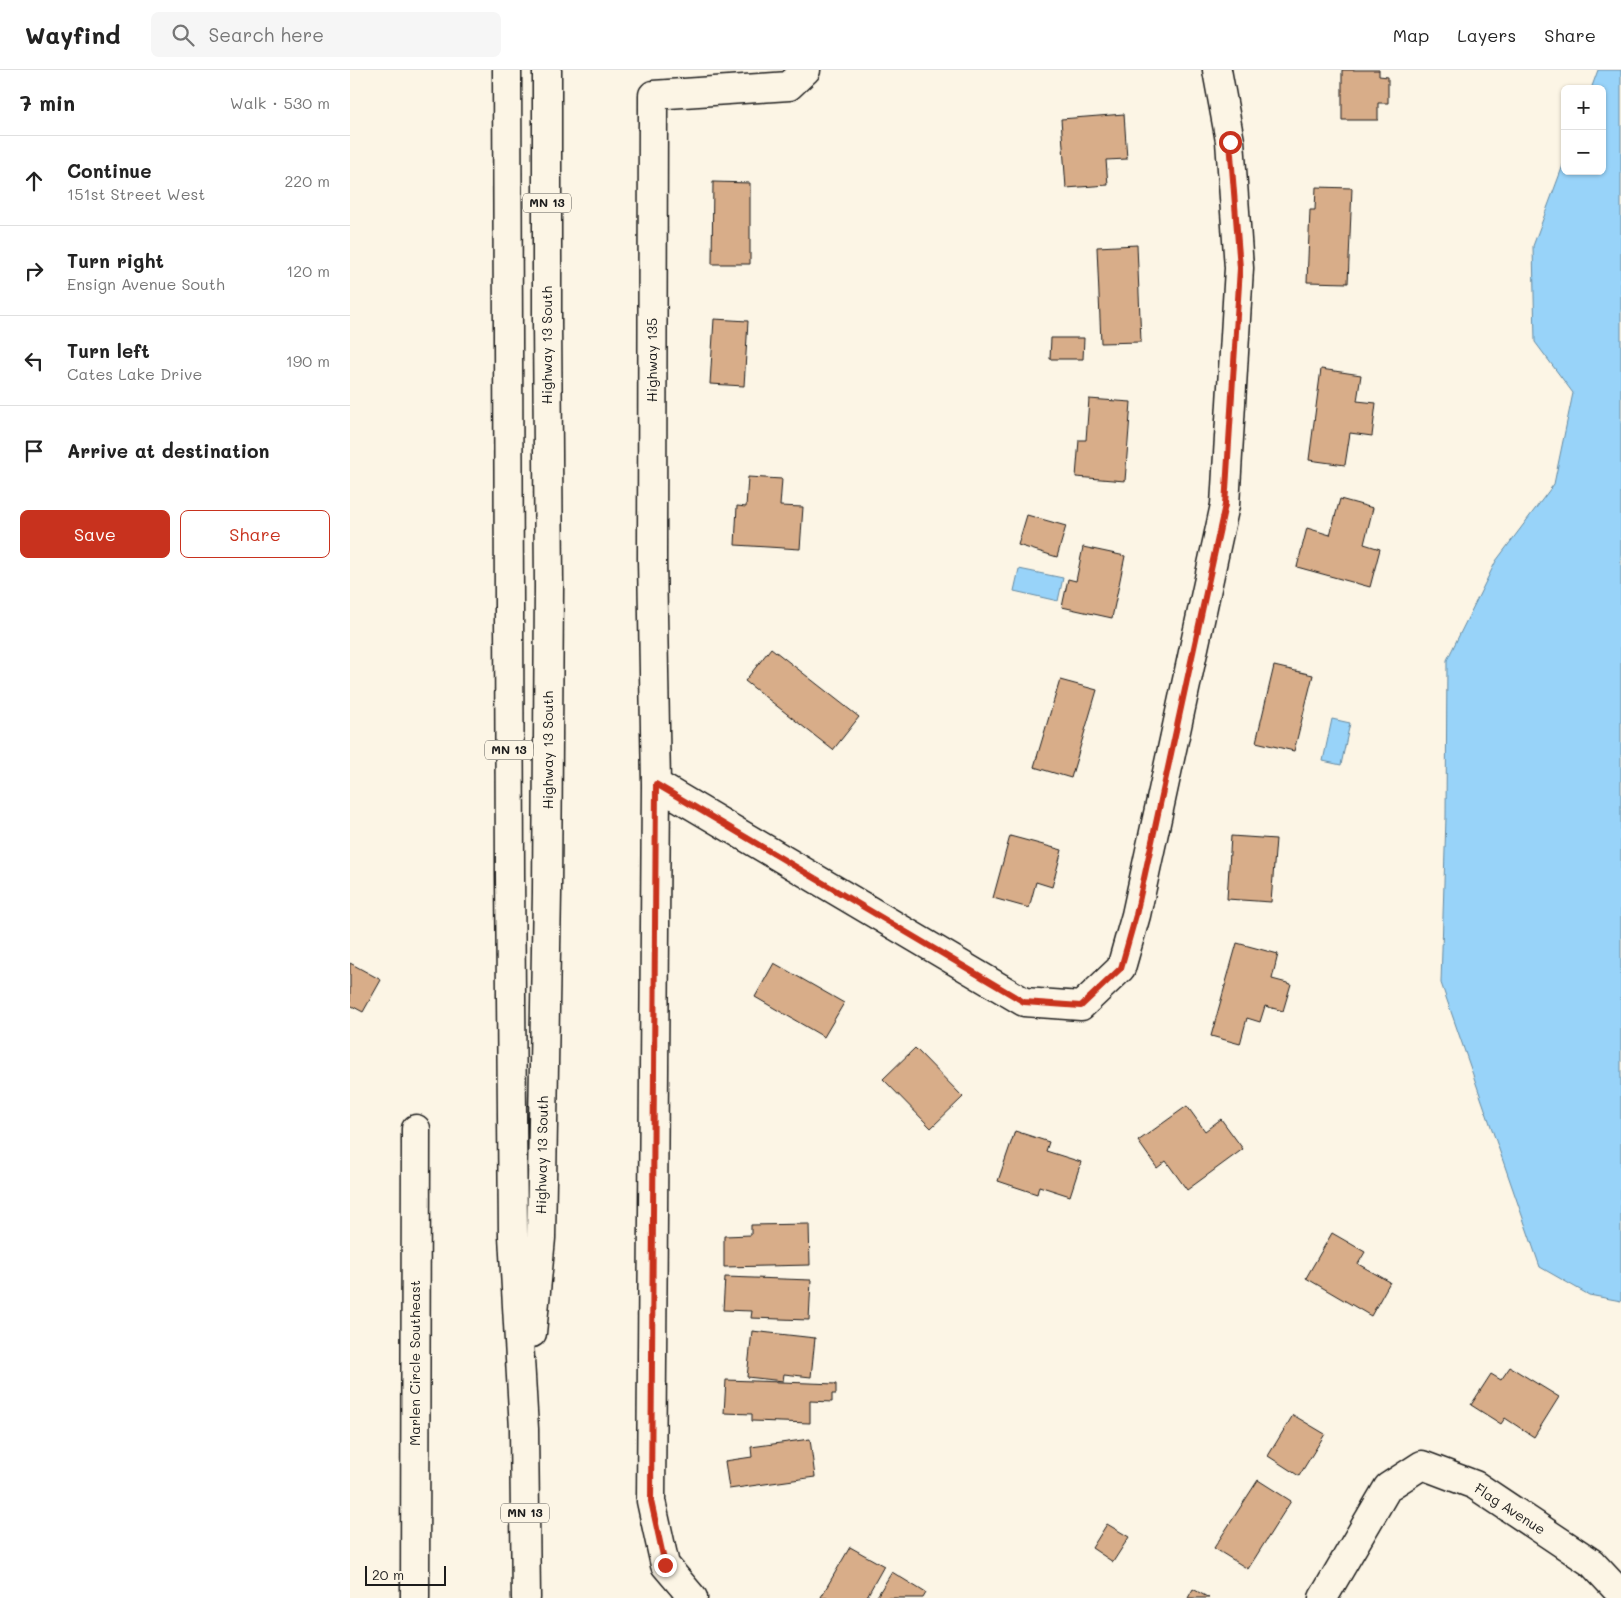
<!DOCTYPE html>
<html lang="en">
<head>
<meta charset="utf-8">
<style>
	body { margin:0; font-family:Mali,sans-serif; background:#f6f6f6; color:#222 }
	.controls { position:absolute; right:15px; top:15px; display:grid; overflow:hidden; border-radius:8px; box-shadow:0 1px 4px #0004 }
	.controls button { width:45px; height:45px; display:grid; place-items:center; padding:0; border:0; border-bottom:1px solid #e0e0e0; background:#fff; color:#222; font:25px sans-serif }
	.scale { position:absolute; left:15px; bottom:12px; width:81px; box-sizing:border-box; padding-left:5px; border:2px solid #1c1c1c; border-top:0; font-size:14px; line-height:18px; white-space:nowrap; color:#1c1c1c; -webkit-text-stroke:4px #fcf5e5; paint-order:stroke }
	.stop { position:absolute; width:15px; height:15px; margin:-11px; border:4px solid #c8321e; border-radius:50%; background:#fff }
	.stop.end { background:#c8321e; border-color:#fff; box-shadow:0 1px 5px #0008 }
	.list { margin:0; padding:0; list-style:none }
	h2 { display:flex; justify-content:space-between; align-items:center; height:65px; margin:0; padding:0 20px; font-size:21px }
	h2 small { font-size:16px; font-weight:400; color:#767676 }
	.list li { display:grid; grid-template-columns:32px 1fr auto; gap:15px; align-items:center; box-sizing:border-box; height:90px; padding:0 20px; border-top:1px solid #e0e0e0 }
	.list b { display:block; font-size:19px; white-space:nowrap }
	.list p { margin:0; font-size:16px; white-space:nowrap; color:#767676 }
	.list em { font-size:16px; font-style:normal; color:#767676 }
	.actions { display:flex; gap:10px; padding:15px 20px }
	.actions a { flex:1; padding:11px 0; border:1px solid #c8321e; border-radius:8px; text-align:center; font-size:18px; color:#c8321e }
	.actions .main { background:#c8321e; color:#fff }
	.icon { flex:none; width:28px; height:28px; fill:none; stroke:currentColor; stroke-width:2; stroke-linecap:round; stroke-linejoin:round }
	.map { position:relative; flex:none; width:1271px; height:1528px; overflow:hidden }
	header { display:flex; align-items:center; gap:30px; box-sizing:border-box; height:70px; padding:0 25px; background:#fff; border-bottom:1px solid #e0e0e0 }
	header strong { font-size:24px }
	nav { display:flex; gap:28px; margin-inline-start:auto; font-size:18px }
	.search { width:350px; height:45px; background:#f6f6f6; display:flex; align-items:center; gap:12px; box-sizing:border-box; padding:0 18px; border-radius:8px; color:#767676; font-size:19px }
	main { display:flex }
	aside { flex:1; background:#fff }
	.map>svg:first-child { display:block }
</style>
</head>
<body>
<header>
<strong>Wayfind</strong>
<div class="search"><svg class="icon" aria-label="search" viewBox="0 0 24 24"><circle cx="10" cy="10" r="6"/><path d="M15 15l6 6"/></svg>Search here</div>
<nav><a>Map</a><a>Layers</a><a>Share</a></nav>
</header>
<main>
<aside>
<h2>7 min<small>Walk · 530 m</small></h2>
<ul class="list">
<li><svg class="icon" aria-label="ahead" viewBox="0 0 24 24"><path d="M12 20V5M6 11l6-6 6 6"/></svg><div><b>Continue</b><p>151st Street West</p></div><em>220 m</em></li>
<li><svg class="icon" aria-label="right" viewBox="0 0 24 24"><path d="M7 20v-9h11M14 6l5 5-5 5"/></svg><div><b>Turn right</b><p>Ensign Avenue South</p></div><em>120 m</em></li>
<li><svg class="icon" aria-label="left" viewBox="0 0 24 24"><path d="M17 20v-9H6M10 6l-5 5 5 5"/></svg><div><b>Turn left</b><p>Cates Lake Drive</p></div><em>190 m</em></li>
<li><svg class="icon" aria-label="arrive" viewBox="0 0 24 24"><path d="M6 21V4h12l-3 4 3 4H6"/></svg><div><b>Arrive at destination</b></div></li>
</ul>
<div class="actions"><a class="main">Save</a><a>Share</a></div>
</aside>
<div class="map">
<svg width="1271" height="1528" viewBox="0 0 1271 1528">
	<rect width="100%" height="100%" fill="#fcf5e5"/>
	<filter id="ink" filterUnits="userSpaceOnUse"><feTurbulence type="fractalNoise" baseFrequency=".02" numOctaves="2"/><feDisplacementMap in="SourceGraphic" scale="10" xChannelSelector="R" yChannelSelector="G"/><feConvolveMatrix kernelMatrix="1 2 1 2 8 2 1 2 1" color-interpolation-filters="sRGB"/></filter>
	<g filter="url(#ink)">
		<path fill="#98d3f9" stroke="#668aa1" d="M1248,0H1271V1231L1239,1225L1190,1197L1091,913L1096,746L1097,590L1146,491L1204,414L1223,323L1185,272L1183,176L1215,90V101H1252V19H1241Z
			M669,499L713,508L708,531L664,521Z
			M982,649L1000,653L991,695L973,691Z"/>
		<path fill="#d8ad89" stroke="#1c1c1c" d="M992,0H1029V6L1038,7V33H1028V50H992Z
			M774,44L777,89L756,90L758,115L716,118L711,49Z
			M363,112L400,113V194H362Z
			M966,117L1002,118L998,213L957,212L960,140H965Z
			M787,175L791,272L751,273L747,177Z
			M364,249L398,251L394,316L360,314Z
			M701,268H734L733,289H700Z
			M971,299L1011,305L1007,331L1026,333L1022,366L1000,363L995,395L959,390Z
			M739,329L781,332L775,411L726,407L729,370H736Z
			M398,407L432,409L430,436L453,437L450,479L385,475L387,436L396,437Z
			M990,429L1023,438L1014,474L1030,479L1020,517L947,497L957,458L980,465Z
			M677,445L716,456L707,487L668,475Z
			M733,477L775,486L762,548L712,537L718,509L726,511Z
			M421,578L509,647L483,680L395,611Z
			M924,596L963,605L944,681L906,672Z
			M710,610L747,620L721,708L684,697Z
			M660,766L712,780L702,817L686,812L679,838L643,828Z
			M881,766L926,769L921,832L877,829Z
			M887,873L928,884L922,909L941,914L933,941L915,936L910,952L897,948L890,974L861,966Z
			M0,893L31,910L13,942L0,935Z
			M424,893L494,933L474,967L405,927Z
			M565,978L613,1027L581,1058L533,1009Z
			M837,1036L855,1061L871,1049L893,1079L837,1120L816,1091L807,1098L788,1071Z
			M665,1061L699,1072L696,1081L731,1092L720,1126L689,1116L687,1124L648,1111Z
			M459,1154L460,1195L374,1197V1166L401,1165V1155Z
			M982,1163L1015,1182L1008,1194L1040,1212L1021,1246L956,1208Z
			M375,1207L461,1210L459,1250L401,1248L402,1241L373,1240Z
			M402,1261L465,1268L461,1307L434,1304L433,1311L397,1307Z
			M1160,1297L1209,1327L1184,1367L1155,1348L1151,1354L1121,1335L1141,1304L1151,1310Z
			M376,1310L486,1314V1324H482V1332L460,1331V1353L402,1351V1344L374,1343Z
			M943,1345L975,1364L949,1406L918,1386Z
			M460,1369L465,1407L379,1419L375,1391L402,1387L401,1377Z
			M908,1410L941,1431L898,1499L864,1478Z
			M757,1454L779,1467L763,1492L742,1478Z
			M500,1477L534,1496L516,1528H472L471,1527Z
			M542,1502L576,1523L573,1528H526Z
			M843,1519L859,1528H838Z"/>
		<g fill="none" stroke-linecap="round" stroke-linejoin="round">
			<g stroke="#1c1c1c" stroke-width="31">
				<path id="minor" d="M306,714L674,932L731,936L771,898L786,845L875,435L889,198L880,71L867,0
					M65,1528L66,1059
					M343,1528L315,1495L301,1431L306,714L302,489L303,25L439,16L456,0
					M973,1528L1038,1417L1072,1395L1125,1415L1242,1493L1271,1524"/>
			</g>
			<g stroke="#1c1c1c" stroke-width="31">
				<path id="major" d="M157,0L160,805L163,1166L174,1359L176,1528
					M182,1263L191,1168L197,822L199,516L197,250V0"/>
			</g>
			<use href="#minor" stroke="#fcf5e5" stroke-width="28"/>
			<use href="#major" stroke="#fcf5e5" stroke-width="28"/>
		</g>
	</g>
	<g fill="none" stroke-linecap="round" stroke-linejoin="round" filter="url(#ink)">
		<path stroke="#c8321e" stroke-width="6" d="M315,1495L301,1431L306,714L674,932L731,936L771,898L786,845L875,435L890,198L880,72"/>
	</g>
	<g text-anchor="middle" stroke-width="4.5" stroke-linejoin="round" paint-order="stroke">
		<g fill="#fcf5e5" stroke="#5f5d58" stroke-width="1">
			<rect x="173" y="123.5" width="48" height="19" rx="4"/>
			<rect x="135" y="670.5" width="48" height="19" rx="4"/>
			<rect x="151" y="1433.5" width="48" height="19" rx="4"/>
		</g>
		<g font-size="12" font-weight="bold" fill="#1c1c1c">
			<text x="197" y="137">MN 13</text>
			<text x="159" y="684">MN 13</text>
			<text x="175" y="1447">MN 13</text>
		</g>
		<g font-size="14" fill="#1c1c1c" stroke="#fcf5e5">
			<text transform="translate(197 275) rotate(-90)" y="5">Highway 13 South</text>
			<text transform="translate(302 290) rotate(-90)" y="5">Highway 135</text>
			<text transform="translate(198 680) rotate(-90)" y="5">Highway 13 South</text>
			<text transform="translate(192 1085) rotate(-89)" y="5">Highway 13 South</text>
			<text transform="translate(65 1293) rotate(-90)" y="5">Marlen Circle Southeast</text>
			<text transform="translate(1160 1439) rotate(33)" y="5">Flag Avenue</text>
		</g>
	</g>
</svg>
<div class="controls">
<button>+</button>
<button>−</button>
</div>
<div class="scale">20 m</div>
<div class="stop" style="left:880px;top:72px"></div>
<div class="stop end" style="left:315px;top:1495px"></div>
</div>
</main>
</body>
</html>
